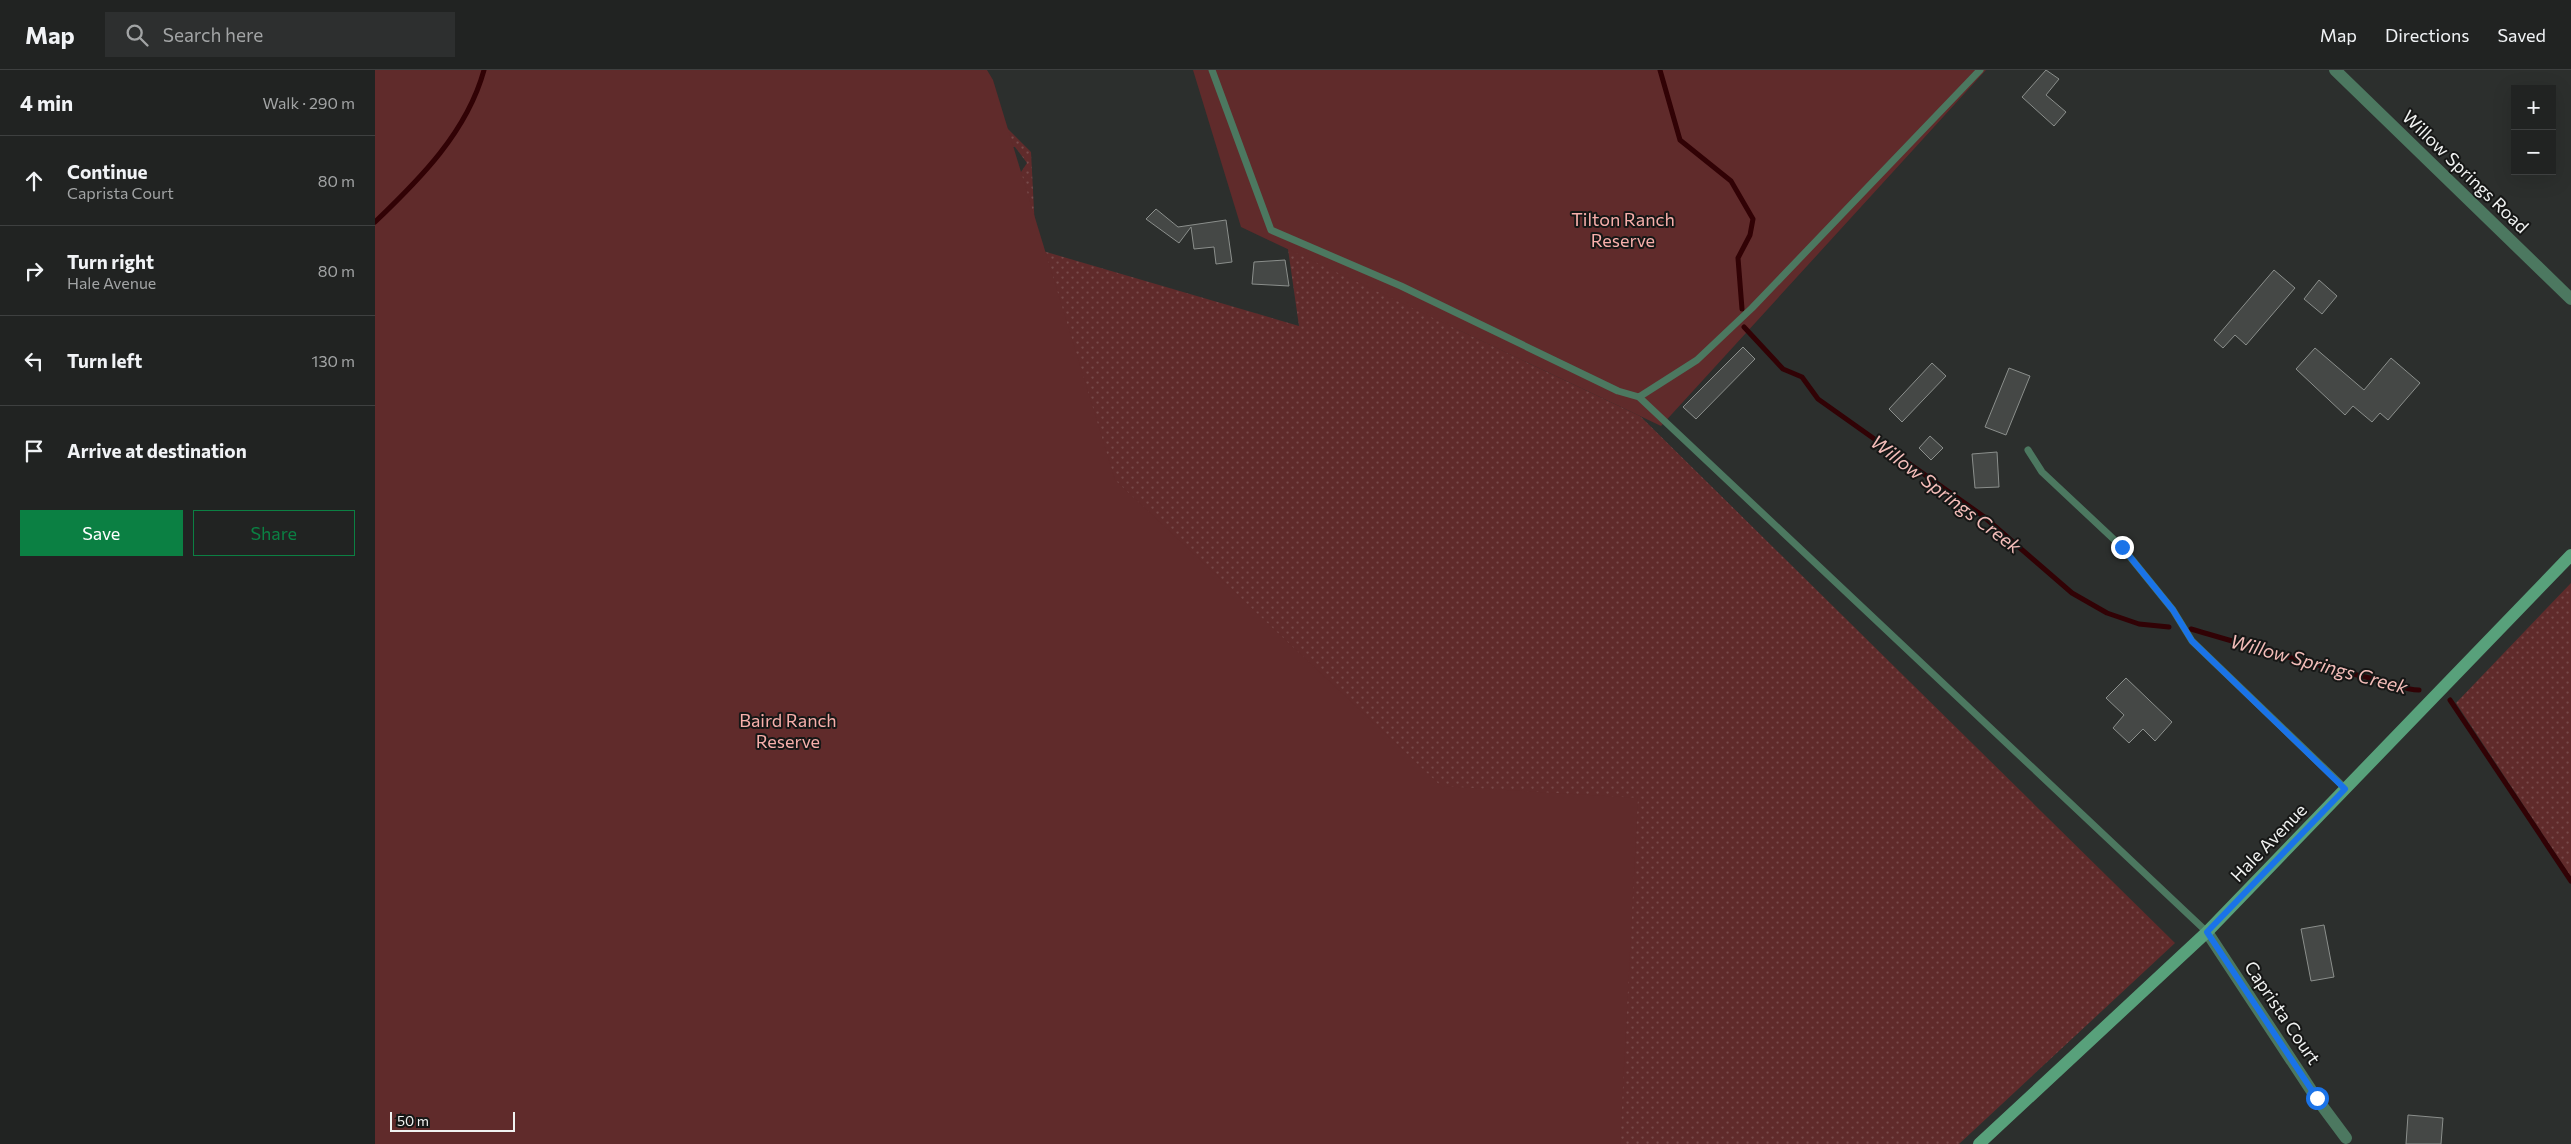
<!DOCTYPE html>
<html lang="en">
<head>
<meta charset="utf-8">
<style>
	body { margin:0; font-family:Commissioner,sans-serif; background:#2d2f2f; color:#f1f3f6 }
	.controls { position:absolute; right:15px; top:15px; display:grid; overflow:hidden; border-radius:0px; box-shadow:0 5px 20px #0002 }
	.controls button { width:45px; height:45px; display:grid; place-items:center; padding:0; border:0; border-bottom:1px solid #3e4040; background:#212322; color:#f1f3f6; font:25px sans-serif }
	.scale { position:absolute; left:15px; bottom:12px; width:125px; box-sizing:border-box; padding-left:5px; border:2px solid #f0f2f1; border-top:0; font-size:14px; line-height:18px; white-space:nowrap; color:#f0f2f1; -webkit-text-stroke:4px #161716; paint-order:stroke }
	.stop { position:absolute; width:15px; height:15px; margin:-11px; border:4px solid #1a73e8; border-radius:50%; background:#fff }
	.stop.end { background:#1a73e8; border-color:#fff; box-shadow:0 1px 5px #0008 }
	.list { margin:0; padding:0; list-style:none }
	h2 { display:flex; justify-content:space-between; align-items:center; height:65px; margin:0; padding:0 20px; font-size:21px }
	h2 small { font-size:16px; font-weight:400; color:#a2a4a5 }
	.list li { display:grid; grid-template-columns:32px 1fr auto; gap:15px; align-items:center; box-sizing:border-box; height:90px; padding:0 20px; border-top:1px solid #3e4040 }
	.list b { display:block; font-size:19px; white-space:nowrap }
	.list p { margin:0; font-size:16px; white-space:nowrap; color:#a2a4a5 }
	.list em { font-size:16px; font-style:normal; color:#a2a4a5 }
	.actions { display:flex; gap:10px; padding:15px 20px }
	.actions a { flex:1; padding:11px 0; border:1px solid #0b8043; border-radius:0px; text-align:center; font-size:18px; color:#0b8043 }
	.actions .main { background:#0b8043; color:#fff }
	.icon { flex:none; width:28px; height:28px; fill:none; stroke:currentColor; stroke-width:2; stroke-linecap:round; stroke-linejoin:round }
	.map { position:relative; flex:none; width:2196px; height:1074px; overflow:hidden }
	header { display:flex; align-items:center; gap:30px; box-sizing:border-box; height:70px; padding:0 25px; background:#212322; border-bottom:1px solid #3e4040 }
	header strong { font-size:24px }
	nav { display:flex; gap:28px; margin-inline-start:auto; font-size:18px }
	.search { width:350px; height:45px; background:#2d2f2f; display:flex; align-items:center; gap:12px; box-sizing:border-box; padding:0 18px; border-radius:0px; color:#a2a4a5; font-size:19px }
	main { display:flex }
	aside { flex:1; background:#212322 }
	.map>svg:first-child { display:block }
</style>
</head>
<body>
<header>
<strong>Map</strong>
<div class="search"><svg class="icon" aria-label="search" viewBox="0 0 24 24"><circle cx="10" cy="10" r="6"/><path d="M15 15l6 6"/></svg>Search here</div>
<nav><a>Map</a><a>Directions</a><a>Saved</a></nav>
</header>
<main>
<aside>
<h2>4 min<small>Walk · 290 m</small></h2>
<ul class="list">
<li><svg class="icon" aria-label="ahead" viewBox="0 0 24 24"><path d="M12 20V5M6 11l6-6 6 6"/></svg><div><b>Continue</b><p>Caprista Court</p></div><em>80 m</em></li>
<li><svg class="icon" aria-label="right" viewBox="0 0 24 24"><path d="M7 20v-9h11M14 6l5 5-5 5"/></svg><div><b>Turn right</b><p>Hale Avenue</p></div><em>80 m</em></li>
<li><svg class="icon" aria-label="left" viewBox="0 0 24 24"><path d="M17 20v-9H6M10 6l-5 5 5 5"/></svg><div><b>Turn left</b></div><em>130 m</em></li>
<li><svg class="icon" aria-label="arrive" viewBox="0 0 24 24"><path d="M6 21V4h12l-3 4 3 4H6"/></svg><div><b>Arrive at destination</b></div></li>
</ul>
<div class="actions"><a class="main">Save</a><a>Share</a></div>
</aside>
<div class="map">
<svg width="2196" height="1074" viewBox="0 0 2196 1074">
	<defs>
		<pattern id="grass-dots" width="8" height="8" patternUnits="userSpaceOnUse" patternTransform="scale(1.25)"><rect width="8" height="8" fill="#602b2b"/><path d="M2 2h.1M6 6h.1" fill="none" stroke="#774a4a" stroke-width="1.8" stroke-linecap="round"/></pattern>
	</defs>
	<rect width="100%" height="100%" fill="#2c2f2d"/>
	<path fill="url(#grass-dots)" d="M610,36L656,82L661,179L924,256L912,172L1084,260L1265,346L1800,873L1584,1074H0L652,93L640,77L631,76Z
		M2196,513V807L2081,633Z"/>
	<path fill="#602b2b" d="M0,0H612L618,10L740,410L1066,716L1263,728L1245,1074H0Z
		M818,0H1611L1286,356L866,157Z"/>
	<g fill="none" stroke-linecap="round" stroke-linejoin="round">
		<path stroke="#310205" stroke-width="5" d="M1285,0L1305,70L1356,111L1378,149L1375,165L1363,188L1367,239
			M0,152C45,109 92,62 109,0
			M1369,257L1408,299L1427,307L1443,329L1608,446L1697,523L1732,543L1764,554L1794,557
			M1816,559C1878,577 1940,596 2004,610C2018,613 2030,620 2044,620
			M2075,630L2196,811"/>
	</g>
	<path fill="#454846" stroke="#8b8f8c" d="M1671,0L1684,9L1671,25L1691,42L1679,56L1647,27Z
		M781,139L803,157L851,150L857,192L841,194L839,177L819,179L816,157L804,173L771,149Z
		M910,190L914,216L877,214L879,192Z
		M1899,200L1920,218L1871,275L1860,265L1848,278L1839,270Z
		M1944,210L1962,226L1947,244L1929,229Z
		M1368,277L1380,289L1321,349L1308,337Z
		M1940,278L1989,320L2016,288L2045,313L2013,350L2005,343L1997,352L1978,336L1970,345L1921,299Z
		M1557,293L1571,306L1527,352L1514,339Z
		M1634,298L1655,306L1631,365L1610,357Z
		M1555,366L1568,378L1556,390L1544,378Z
		M1622,382L1624,417L1600,418L1597,384Z
		M1751,608L1797,652L1780,671L1768,659L1754,673L1738,658L1749,645L1731,628Z
		M1949,855L1959,907L1936,911L1926,859Z
		M2033,1045L2068,1048L2066,1074H2031Z"/>
	<g fill="none" stroke-linecap="round" stroke-linejoin="round">
		<path stroke="#4c7860" stroke-width="7" d="M837,0L896,160L1026,216L1243,321L1264,327L1832,862
			M1264,327L1322,290L1377,238L1605,0
			M1653,380L1667,402L1747,477L1798,540L1817,571L1971,719"/>
		<path stroke="#4c7860" stroke-width="12" d="M1832,862L1942,1029L1971,1068"/>
		<path stroke="#4c7860" stroke-width="12" d="M1960,0L2196,229"/>
		<path stroke="#58a17b" stroke-width="12" d="M1604,1074L1832,862L2196,485"/>
	</g>
	<g fill="none" stroke-linecap="round" stroke-linejoin="round">
		<path stroke="#1a73e8" stroke-width="6" d="M1747,477L1798,540L1817,571L1970,719L1832,862L1942,1028"/>
	</g>
	<g text-anchor="middle" stroke-width="4" stroke-linejoin="round" paint-order="stroke">
		<g font-size="18" fill="#f0f2f1" stroke="#161716">
			<text transform="translate(2090 102) rotate(44)" y="6">Willow Springs Road</text>
			<text transform="translate(1894 773) rotate(-46)" y="6">Hale Avenue</text>
			<text transform="translate(1907 943) rotate(56)" y="6">Caprista Court</text>
		</g>
		<g font-size="18" fill="#f7afab" stroke="#161716">
			<text x="1248" y="156">Tilton Ranch<tspan x="1248" dy="21">Reserve</tspan></text>
			<text x="413" y="657">Baird Ranch<tspan x="413" dy="21">Reserve</tspan></text>
		</g>
		<g font-size="19" font-style="italic" fill="#f4bdb9" stroke="#161716">
			<text transform="translate(1571 424) rotate(37)" y="7">Willow Springs Creek</text>
			<text transform="translate(1944 594) rotate(15)" y="7">Willow Springs Creek</text>
		</g>
	</g>
</svg>
<div class="controls">
<button>+</button>
<button>−</button>
</div>
<div class="scale">50 m</div>
<div class="stop" style="left:1942px;top:1028px"></div>
<div class="stop end" style="left:1747px;top:477px"></div>
</div>
</main>
</body>
</html>
